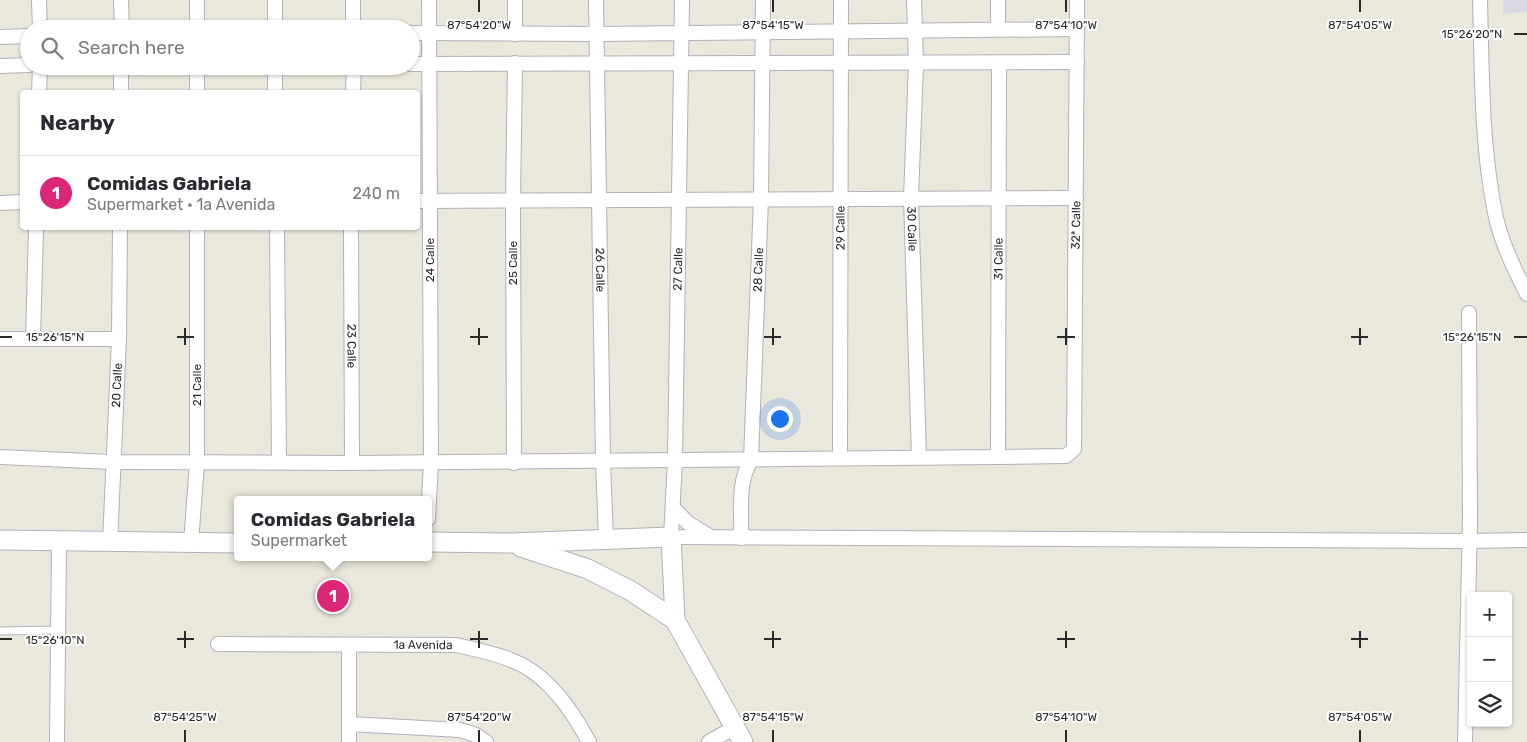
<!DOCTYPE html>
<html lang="en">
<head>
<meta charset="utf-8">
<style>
	body { margin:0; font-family:Rubik,sans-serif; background:#f2f2f3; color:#2b2b33 }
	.controls { position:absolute; right:15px; bottom:15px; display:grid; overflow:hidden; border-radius:5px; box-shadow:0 1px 4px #0004 }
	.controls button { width:45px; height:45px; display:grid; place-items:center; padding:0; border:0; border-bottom:1px solid #e1e1e2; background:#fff; color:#2b2b33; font:25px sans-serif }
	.you { position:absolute; left:779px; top:418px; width:18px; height:18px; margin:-12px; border:4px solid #fff; border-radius:50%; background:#1a73e8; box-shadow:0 0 0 8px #1a73e833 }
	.badge { display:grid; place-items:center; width:32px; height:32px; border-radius:50%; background:#db2777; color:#fff; font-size:16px; font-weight:700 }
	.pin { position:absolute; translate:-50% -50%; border:2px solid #fff; box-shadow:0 1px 5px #0006 }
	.popup { position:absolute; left:234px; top:496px; width:198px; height:65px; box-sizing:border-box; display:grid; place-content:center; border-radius:5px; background:#fff; filter:drop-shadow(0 1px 4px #0005); font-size:16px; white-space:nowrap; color:#7c7c81 }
	.popup b { font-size:19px; color:#2b2b33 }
	.popup::after { content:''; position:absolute; left:50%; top:100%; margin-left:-10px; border:10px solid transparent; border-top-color:#fff }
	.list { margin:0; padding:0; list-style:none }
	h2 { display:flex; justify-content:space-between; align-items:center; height:65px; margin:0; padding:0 20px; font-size:21px }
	h2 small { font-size:16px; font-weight:400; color:#7c7c81 }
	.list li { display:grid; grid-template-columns:32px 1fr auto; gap:15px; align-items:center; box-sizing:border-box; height:75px; padding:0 20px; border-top:1px solid #e1e1e2 }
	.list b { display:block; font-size:19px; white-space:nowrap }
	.list p { margin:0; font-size:16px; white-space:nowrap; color:#7c7c81 }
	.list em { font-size:16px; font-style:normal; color:#7c7c81 }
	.icon { flex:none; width:28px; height:28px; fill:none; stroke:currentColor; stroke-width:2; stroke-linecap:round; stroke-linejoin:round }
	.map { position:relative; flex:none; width:1527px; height:742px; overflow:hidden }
	.search { position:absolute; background:#fff; box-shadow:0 1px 4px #0004; left:20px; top:20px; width:400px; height:55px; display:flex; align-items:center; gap:12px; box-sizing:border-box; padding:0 18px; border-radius:28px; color:#7c7c81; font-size:19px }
	.panel { position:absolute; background:#fff; box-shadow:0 1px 4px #0004; left:20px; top:90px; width:400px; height:140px; border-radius:5px }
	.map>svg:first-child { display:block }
</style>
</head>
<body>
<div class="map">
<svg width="1527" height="742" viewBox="0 0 1527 742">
	<rect width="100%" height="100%" fill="#eae8dd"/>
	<path fill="#d9d8e3" d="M1503,0H1527V12L1503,14Z"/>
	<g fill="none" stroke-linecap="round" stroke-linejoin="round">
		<g stroke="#b1b0bc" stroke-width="9">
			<path id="lane" d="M0,631L58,630"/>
		</g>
		<g stroke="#b1b0bc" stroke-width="16">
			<g id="street">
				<path d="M39,0L40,29"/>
				<path d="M121,0L122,29"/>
				<path d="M197,0V29"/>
				<path d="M275,0V29"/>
				<path d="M515,0V34"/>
				<path id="s1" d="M596,0L603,461L606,539"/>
				<path d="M682,0L675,460L671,537L1470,541L1527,540"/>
				<path id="s2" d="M914,0L916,64L911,198L919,457"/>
				<path d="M998,0V29"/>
				<path d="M1480,0C1482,71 1481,143 1495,213C1500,240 1514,269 1527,294"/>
				<path d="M353,29V0"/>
				<path d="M411,33L596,34L1077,29"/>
				<path d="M0,37L29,36"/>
				<path d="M411,64L1077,62"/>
				<path d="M0,66L29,65"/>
				<path d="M275,66V92"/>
				<path d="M39,92L40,66"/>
				<path d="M121,92V66"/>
				<path d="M197,92V66"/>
				<path d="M353,92L354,66"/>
				<path d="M418,201L1076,198"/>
				<path d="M0,203L22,202"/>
				<path d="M277,228L279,462"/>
				<path id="s3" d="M351,228L352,463"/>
				<path d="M0,339H119"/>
				<path d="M33,339L36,228"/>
				<path d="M0,457L112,462L352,463L998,457L1066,456L1074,449L1077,0"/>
				<path id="s4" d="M840,457L841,0"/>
				<path id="s5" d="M998,457L999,63"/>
				<path d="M514,463L513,200L515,63"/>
				<path d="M674,509L688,523L711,537"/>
				<path d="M428,519L431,463L429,0"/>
				<path id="s6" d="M741,538C742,511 737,483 751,460L761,199L763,0"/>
				<path id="s7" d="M110,543L119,339L120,228"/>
				<path d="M191,543L197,463V228"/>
				<path id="s8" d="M218,644L456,645C474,649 494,653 511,660C547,673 572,710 589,742"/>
				<path d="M349,645V742"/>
				<path d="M349,724L460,730L476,735L486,742"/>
				<path d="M57,742L59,542"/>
				<path d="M709,742L735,727"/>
				<path d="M1465,742L1470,520L1469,313"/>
			</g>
		</g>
		<g stroke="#b1b0bc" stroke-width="21">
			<path id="secondary" d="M0,540L238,543
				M428,542L510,543L671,537L675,620L743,742
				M521,547L588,569L631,591L675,620"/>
		</g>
		<use href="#lane" stroke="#fff" stroke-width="7"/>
		<use href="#street" stroke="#fff" stroke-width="14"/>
		<use href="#secondary" stroke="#fff" stroke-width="19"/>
	</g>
	<path fill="none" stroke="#292929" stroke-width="2" d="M479,0V12M773,0V12M1066,0V12M1360,0V12M1514,34H1527M185,328V345M479,328V345M773,328V345M1066,328V345M1360,328V345M0,337H12M177,337H194M470,337H488M764,337H781M1057,337H1075M1351,337H1368M1514,337H1527M185,631V648M479,631V648M773,631V648M1066,631V648M1360,631V648M0,639H12M177,639H194M470,639H488M764,639H781M1057,639H1075M1351,639H1368M185,730V742M479,730V742M773,730V742M1066,730V742M1360,730V742"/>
	<g text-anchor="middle" stroke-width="4" stroke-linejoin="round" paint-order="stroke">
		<g font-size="12" fill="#292929" stroke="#fff">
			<text transform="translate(1076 225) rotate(-89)" y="4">32ª Calle</text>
			<text dy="4" stroke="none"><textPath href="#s4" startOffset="229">29 Calle</textPath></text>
			<text dy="4" stroke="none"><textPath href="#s2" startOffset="229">30 Calle</textPath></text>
			<text transform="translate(430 260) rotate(-90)" y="4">24 Calle</text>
			<text dy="4" stroke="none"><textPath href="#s5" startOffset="198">31 Calle</textPath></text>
			<text transform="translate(513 263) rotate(-90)" y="4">25 Calle</text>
			<text dy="4" stroke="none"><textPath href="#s1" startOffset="270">26 Calle</textPath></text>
			<text transform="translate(678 269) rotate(-89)" y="4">27 Calle</text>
			<text dy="4" stroke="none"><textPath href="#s6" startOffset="270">28 Calle</textPath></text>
			<text dy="4" stroke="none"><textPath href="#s3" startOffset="118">23 Calle</textPath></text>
			<text dy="4" stroke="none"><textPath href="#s7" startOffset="158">20 Calle</textPath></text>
			<text transform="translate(197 385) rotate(-90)" y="4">21 Calle</text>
			<text dy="4" stroke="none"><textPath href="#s8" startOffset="205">1a Avenida</textPath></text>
		</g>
	</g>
	<g font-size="12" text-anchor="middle" fill="#292929" stroke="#fff" stroke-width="4" stroke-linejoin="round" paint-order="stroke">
		<text x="479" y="29">87°54'20"W</text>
		<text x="773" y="29">87°54'15"W</text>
		<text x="1066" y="29">87°54'10"W</text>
		<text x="1360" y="29">87°54'05"W</text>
		<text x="1472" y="38">15°26'20"N</text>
		<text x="55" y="341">15°26'15"N</text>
		<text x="1472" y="341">15°26'15"N</text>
		<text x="55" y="644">15°26'10"N</text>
		<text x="185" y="721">87°54'25"W</text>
		<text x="479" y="721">87°54'20"W</text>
		<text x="773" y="721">87°54'15"W</text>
		<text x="1066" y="721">87°54'10"W</text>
		<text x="1360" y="721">87°54'05"W</text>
	</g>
</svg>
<div class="controls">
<button>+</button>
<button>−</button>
<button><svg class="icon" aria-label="layers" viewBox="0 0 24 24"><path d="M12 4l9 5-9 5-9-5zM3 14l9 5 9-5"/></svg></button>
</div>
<div class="you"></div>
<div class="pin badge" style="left:333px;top:596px">1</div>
<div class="popup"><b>Comidas Gabriela</b>Supermarket</div>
<div class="search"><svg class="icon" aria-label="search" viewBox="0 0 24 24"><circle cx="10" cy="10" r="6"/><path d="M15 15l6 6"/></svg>Search here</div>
<section class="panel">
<h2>Nearby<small></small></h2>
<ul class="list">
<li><span class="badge">1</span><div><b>Comidas Gabriela</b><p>Supermarket · 1a Avenida</p></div><em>240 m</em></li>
</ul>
</section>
</div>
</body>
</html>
